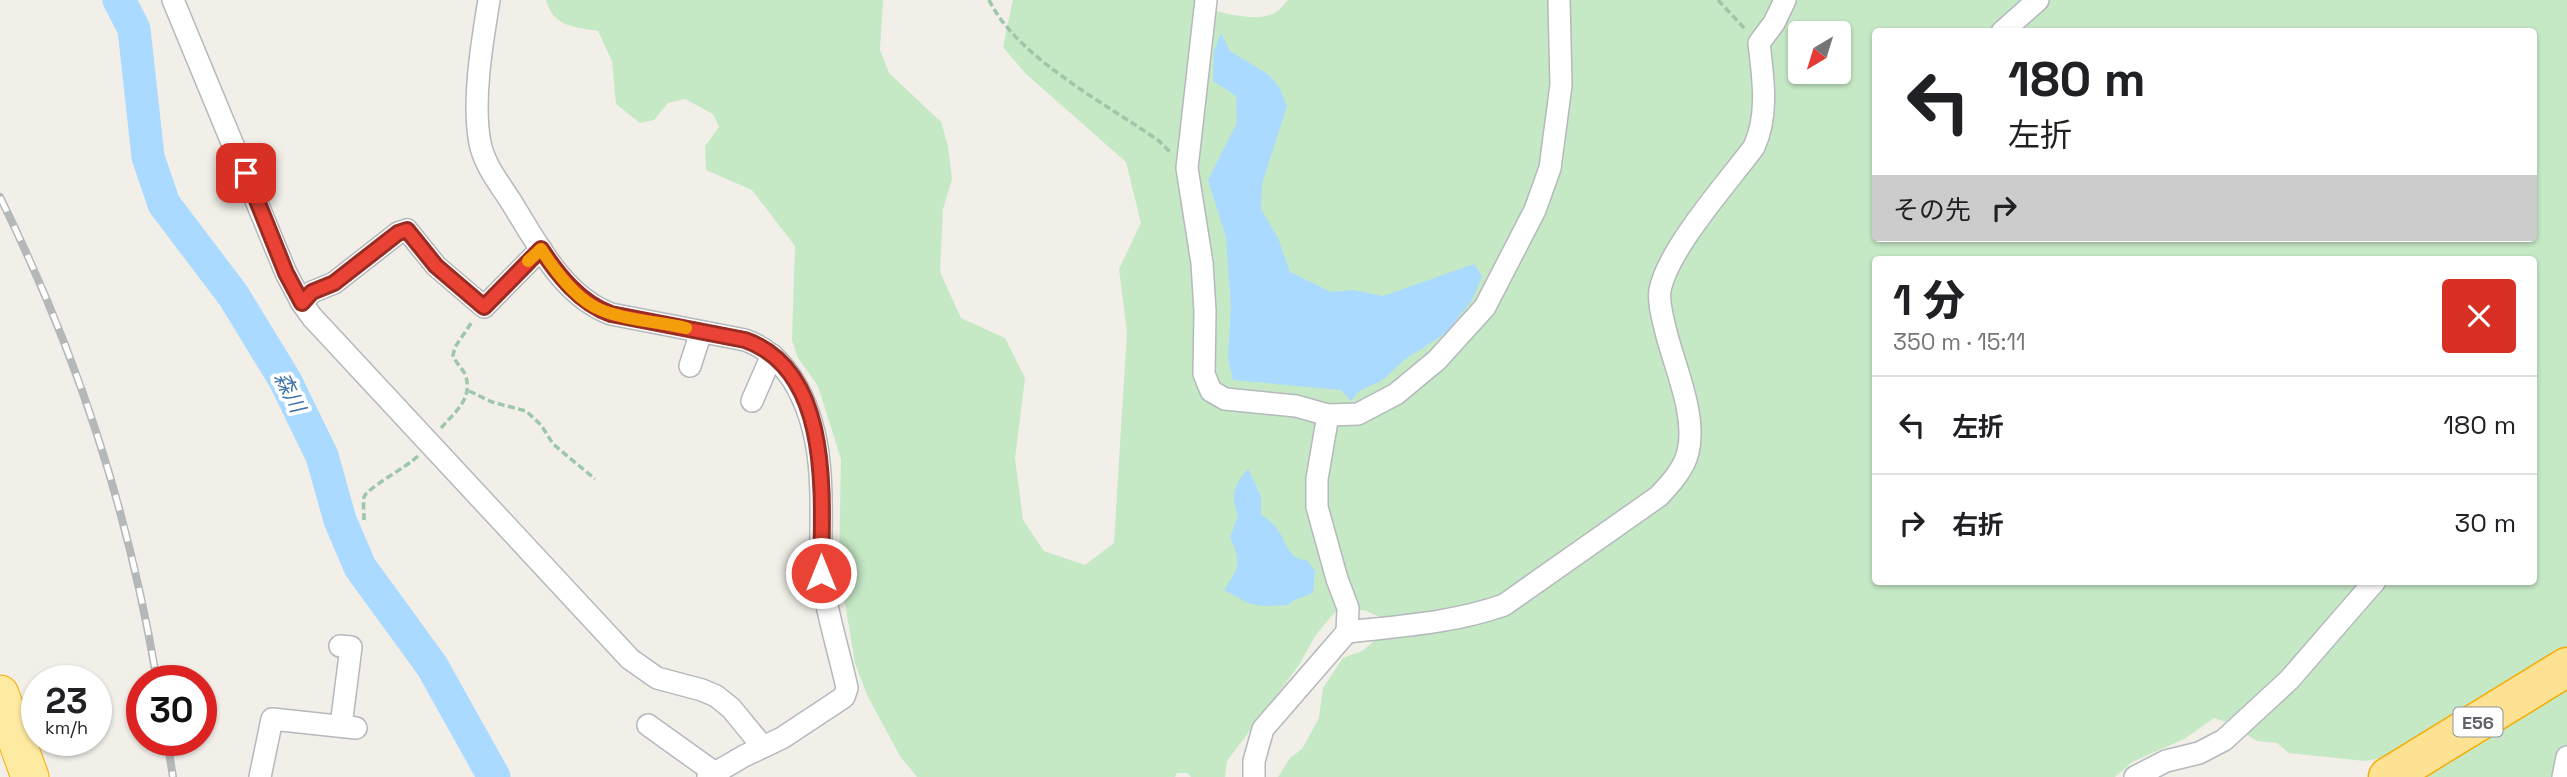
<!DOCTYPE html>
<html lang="ja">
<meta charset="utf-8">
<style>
body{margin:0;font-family:"Space Grotesk","Noto Sans JP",sans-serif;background:#f6f6f6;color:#202124;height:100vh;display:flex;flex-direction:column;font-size:26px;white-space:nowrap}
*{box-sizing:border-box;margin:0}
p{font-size:23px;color:#757577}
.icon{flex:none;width:38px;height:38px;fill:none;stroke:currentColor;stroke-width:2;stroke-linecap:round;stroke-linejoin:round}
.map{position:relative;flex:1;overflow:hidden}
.sheet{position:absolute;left:1872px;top:256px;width:665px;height:329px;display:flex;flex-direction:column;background:#fff;border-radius:7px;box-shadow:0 2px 5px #0004}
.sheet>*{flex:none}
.top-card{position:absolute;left:1872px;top:28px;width:665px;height:214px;border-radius:7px;box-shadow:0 2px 5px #0004;background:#fff;color:#202124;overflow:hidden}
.needle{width:46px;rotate:218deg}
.controls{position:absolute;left:1788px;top:21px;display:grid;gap:14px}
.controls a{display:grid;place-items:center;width:63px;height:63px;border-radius:7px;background:#fff;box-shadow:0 2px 5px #0004;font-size:35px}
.speed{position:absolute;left:21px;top:665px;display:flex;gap:14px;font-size:35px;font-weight:700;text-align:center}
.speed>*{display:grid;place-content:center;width:91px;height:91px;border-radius:50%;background:#fff;box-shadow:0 2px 5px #0004;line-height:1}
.speed small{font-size:18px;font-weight:400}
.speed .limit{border:10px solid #d22;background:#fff;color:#111}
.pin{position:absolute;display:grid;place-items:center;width:60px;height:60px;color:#fff;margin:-30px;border-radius:14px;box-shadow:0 4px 10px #0006}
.me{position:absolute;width:77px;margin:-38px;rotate:0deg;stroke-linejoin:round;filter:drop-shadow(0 0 5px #0008)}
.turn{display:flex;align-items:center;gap:24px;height:147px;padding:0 21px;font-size:32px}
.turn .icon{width:91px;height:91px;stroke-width:2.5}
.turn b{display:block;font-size:49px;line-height:60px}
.then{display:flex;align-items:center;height:66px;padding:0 21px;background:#0003;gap:14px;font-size:26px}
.round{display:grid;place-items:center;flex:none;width:74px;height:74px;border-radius:7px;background:#f6f6f6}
.overview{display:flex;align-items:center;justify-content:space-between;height:119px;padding:0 21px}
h1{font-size:42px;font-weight:800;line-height:52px}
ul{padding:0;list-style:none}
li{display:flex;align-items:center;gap:21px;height:98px;padding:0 21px;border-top:2px solid #e0e0e0}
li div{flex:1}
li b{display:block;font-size:26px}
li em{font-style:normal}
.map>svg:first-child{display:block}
.green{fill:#c5e8c5;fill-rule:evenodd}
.water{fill:#aadaff}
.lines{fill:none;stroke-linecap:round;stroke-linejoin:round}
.river{stroke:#aadaff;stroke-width:33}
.minor-casing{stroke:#b5b8bc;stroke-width:24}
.trunk-casing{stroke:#f9ab00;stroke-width:39}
.motorway-casing{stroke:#f9ab00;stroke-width:41}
.path{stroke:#9cc7a9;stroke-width:3.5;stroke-dasharray:7 3.5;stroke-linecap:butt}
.minor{stroke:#fff;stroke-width:21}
.trunk{stroke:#feeaa1;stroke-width:37}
.motorway{stroke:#fde293;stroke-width:38}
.rail-casing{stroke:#b6b7b8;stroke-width:8}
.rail{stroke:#fff;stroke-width:5;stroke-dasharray:16;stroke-linecap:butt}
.route-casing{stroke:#982c22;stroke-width:18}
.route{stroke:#ea4335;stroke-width:12}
.slow{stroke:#f59e0b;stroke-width:12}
.labels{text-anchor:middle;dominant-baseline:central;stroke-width:7;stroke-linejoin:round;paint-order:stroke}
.shield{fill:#fff;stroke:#8f9295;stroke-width:2}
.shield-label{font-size:18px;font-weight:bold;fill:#5f6368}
.water-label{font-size:21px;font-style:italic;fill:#4174aa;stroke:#fff}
</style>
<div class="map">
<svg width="2567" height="777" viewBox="0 0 2567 777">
<rect width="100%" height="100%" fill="#f1efe8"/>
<path class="green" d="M546,0H883L880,50L889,73L941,122L948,146L952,179L943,209L940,272L961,318L1005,338L1025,378L1015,458L1023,520L1044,551L1085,565L1114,543L1127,332L1119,269L1141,223L1126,162L1025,73L1003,47L1013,0H1195L1196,4C1214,12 1259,24 1276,12C1281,9 1284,4 1288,0H2567V777H2410L2399,755L2365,761L2289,753L2277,743L2257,741L2226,722L2214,718L2184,739L2132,762L2115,777H1278L1290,758L1302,749L1319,718L1323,688L1343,658L1362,651L1387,631V620L1364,610L1335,612L1315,636L1299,665L1227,761L1225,777H1191L1187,773H1177L1175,777H917L900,756L867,695L855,663L839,567L841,459L818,386L798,358L792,340L795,246L752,190L706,170L705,146L719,127L713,114L685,99L668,103L654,120L640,123L616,104L612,61L598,31C575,27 553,27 546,0ZM1876,32H2534V238H1876ZM1801,33H1839V72H1801ZM1876,259H2534V581H1876Z"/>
<g class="water">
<polygon points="1221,33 1230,51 1269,75 1279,87 1287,106 1262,184 1261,209 1278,238 1290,272 1331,292 1352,290 1383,296 1474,264 1482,276 1472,300 1446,333 1404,360 1383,380 1359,391 1351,401 1341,390 1233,380 1228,358 1231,306 1226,237 1208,180 1237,123 1236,96 1213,81 1214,51"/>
<path d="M1248,469L1261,496V514C1267,519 1274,524 1278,530C1287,543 1288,560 1307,560L1315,571L1313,592C1305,598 1295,597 1288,605L1264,606L1250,604L1224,590C1239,568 1242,561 1230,538L1238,515C1230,495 1234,485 1248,469Z"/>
</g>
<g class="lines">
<polyline class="river" points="119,0 134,29 148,157 164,204 233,295 285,380 322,456 340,520 360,567 432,666 494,777"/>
<g class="minor-casing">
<g id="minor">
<polyline points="173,0 286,273 302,303 312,317 630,659 657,678 702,690 716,696 731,708 763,747"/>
<path d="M489,0C482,43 472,101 480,143C484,164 499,183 510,200C536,241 562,296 611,314L745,340C767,348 780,361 793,380C821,426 822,478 821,530C821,544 820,559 821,573C826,611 839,651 847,688L844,697L782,738L744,756L708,777"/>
<polyline points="1206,0 1187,168 1202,263 1205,311 1204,374 1211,391 1225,399 1296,406 1328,415 1358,414 1396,394 1437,360 1485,307 1535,210 1550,168 1561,85 1559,0"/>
<polyline points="2002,32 2038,0"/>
<polyline points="302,303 312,292 334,283 398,233 407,230 436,266 484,307 541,249"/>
<polyline points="690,366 701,332"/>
<polyline points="752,401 772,355"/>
<path d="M1347,632C1400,626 1453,623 1504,605L1659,496C1671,483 1684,469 1688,452C1697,416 1675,368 1666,332C1663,319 1658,303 1660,290C1668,249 1728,182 1754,147C1769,115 1763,77 1759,43L1774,23L1785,0"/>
<polyline points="340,646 351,647 341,726"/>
<polyline points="648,725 715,773"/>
<polyline points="260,777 272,719 356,728"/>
<polyline points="1254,777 1254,761 1263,729 1347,632 1348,608 1337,579 1317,507 1317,479 1328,415"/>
<polyline points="2135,777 2166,761 2199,753 2224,740 2289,680 2375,581"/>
<polyline points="2563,777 2567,757"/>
</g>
</g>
<g class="trunk-casing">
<polyline id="trunk" points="0,694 30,777"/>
</g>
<g class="motorway-casing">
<polyline id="motorway" points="2388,777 2567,667"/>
</g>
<g class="path">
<path d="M989,0C1017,58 1107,104 1159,141L1170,152"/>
<polyline points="1718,0 1745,29"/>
<polyline points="469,391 492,402 526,411 541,425 553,444 595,479"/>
<path d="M441,428C455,412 474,398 465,374C461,367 455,362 453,355L455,347L472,322"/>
<path d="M364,520C364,513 363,504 364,497C366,489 408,466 418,456"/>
</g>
<use href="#minor" class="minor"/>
<use href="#trunk" class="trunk"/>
<use href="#motorway" class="motorway"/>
<g class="rail-casing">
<g id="rail">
<path d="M0,197C77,354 128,508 157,681"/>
<polyline points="167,740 173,777"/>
</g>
</g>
<use href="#rail" class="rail"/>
</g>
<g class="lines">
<g class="route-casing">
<path id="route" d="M246,173L286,273L302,303L312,292L334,283L398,233L407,230L436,266L484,307L541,249C558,275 580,303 611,314L745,340C833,371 822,498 821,573"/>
</g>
<use href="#route" class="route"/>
<path class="slow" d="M528,261L541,249C555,271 576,300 601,310C625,320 660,322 686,328"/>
</g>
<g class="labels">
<rect class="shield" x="2453.5" y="707.5" width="49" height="29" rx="5"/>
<g class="shield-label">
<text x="2478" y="722">E56</text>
</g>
<g class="water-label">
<text transform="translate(290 392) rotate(63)">森川</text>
</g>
</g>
</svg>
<div class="controls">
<a><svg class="needle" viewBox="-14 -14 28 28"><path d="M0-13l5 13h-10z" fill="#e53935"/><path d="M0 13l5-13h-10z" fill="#757577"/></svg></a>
</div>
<div class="speed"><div>23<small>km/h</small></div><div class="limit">30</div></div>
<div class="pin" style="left:246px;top:173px;background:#d93025"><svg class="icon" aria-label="arrive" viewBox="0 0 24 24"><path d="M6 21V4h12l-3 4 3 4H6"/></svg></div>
<svg class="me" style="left:821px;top:573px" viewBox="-20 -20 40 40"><circle r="17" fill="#ea4335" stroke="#fff" stroke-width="3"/><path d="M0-11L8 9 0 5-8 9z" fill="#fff"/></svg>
<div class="top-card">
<div class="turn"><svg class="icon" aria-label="left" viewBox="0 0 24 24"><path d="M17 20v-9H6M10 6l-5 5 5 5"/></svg><div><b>180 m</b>左折</div></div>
<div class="then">その先<svg class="icon" aria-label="right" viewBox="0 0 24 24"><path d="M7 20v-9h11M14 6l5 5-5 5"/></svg></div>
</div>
<section class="sheet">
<div class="overview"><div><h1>1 分</h1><p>350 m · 15:11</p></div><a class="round" style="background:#d93025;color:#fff"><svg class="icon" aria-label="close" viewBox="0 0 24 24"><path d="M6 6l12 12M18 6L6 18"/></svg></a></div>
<ul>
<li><svg class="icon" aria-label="left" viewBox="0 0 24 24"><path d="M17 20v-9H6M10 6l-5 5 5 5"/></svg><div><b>左折</b></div><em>180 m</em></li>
<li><svg class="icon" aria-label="right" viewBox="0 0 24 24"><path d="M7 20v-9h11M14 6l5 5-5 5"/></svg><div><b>右折</b></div><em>30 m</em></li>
</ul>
</section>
</div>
